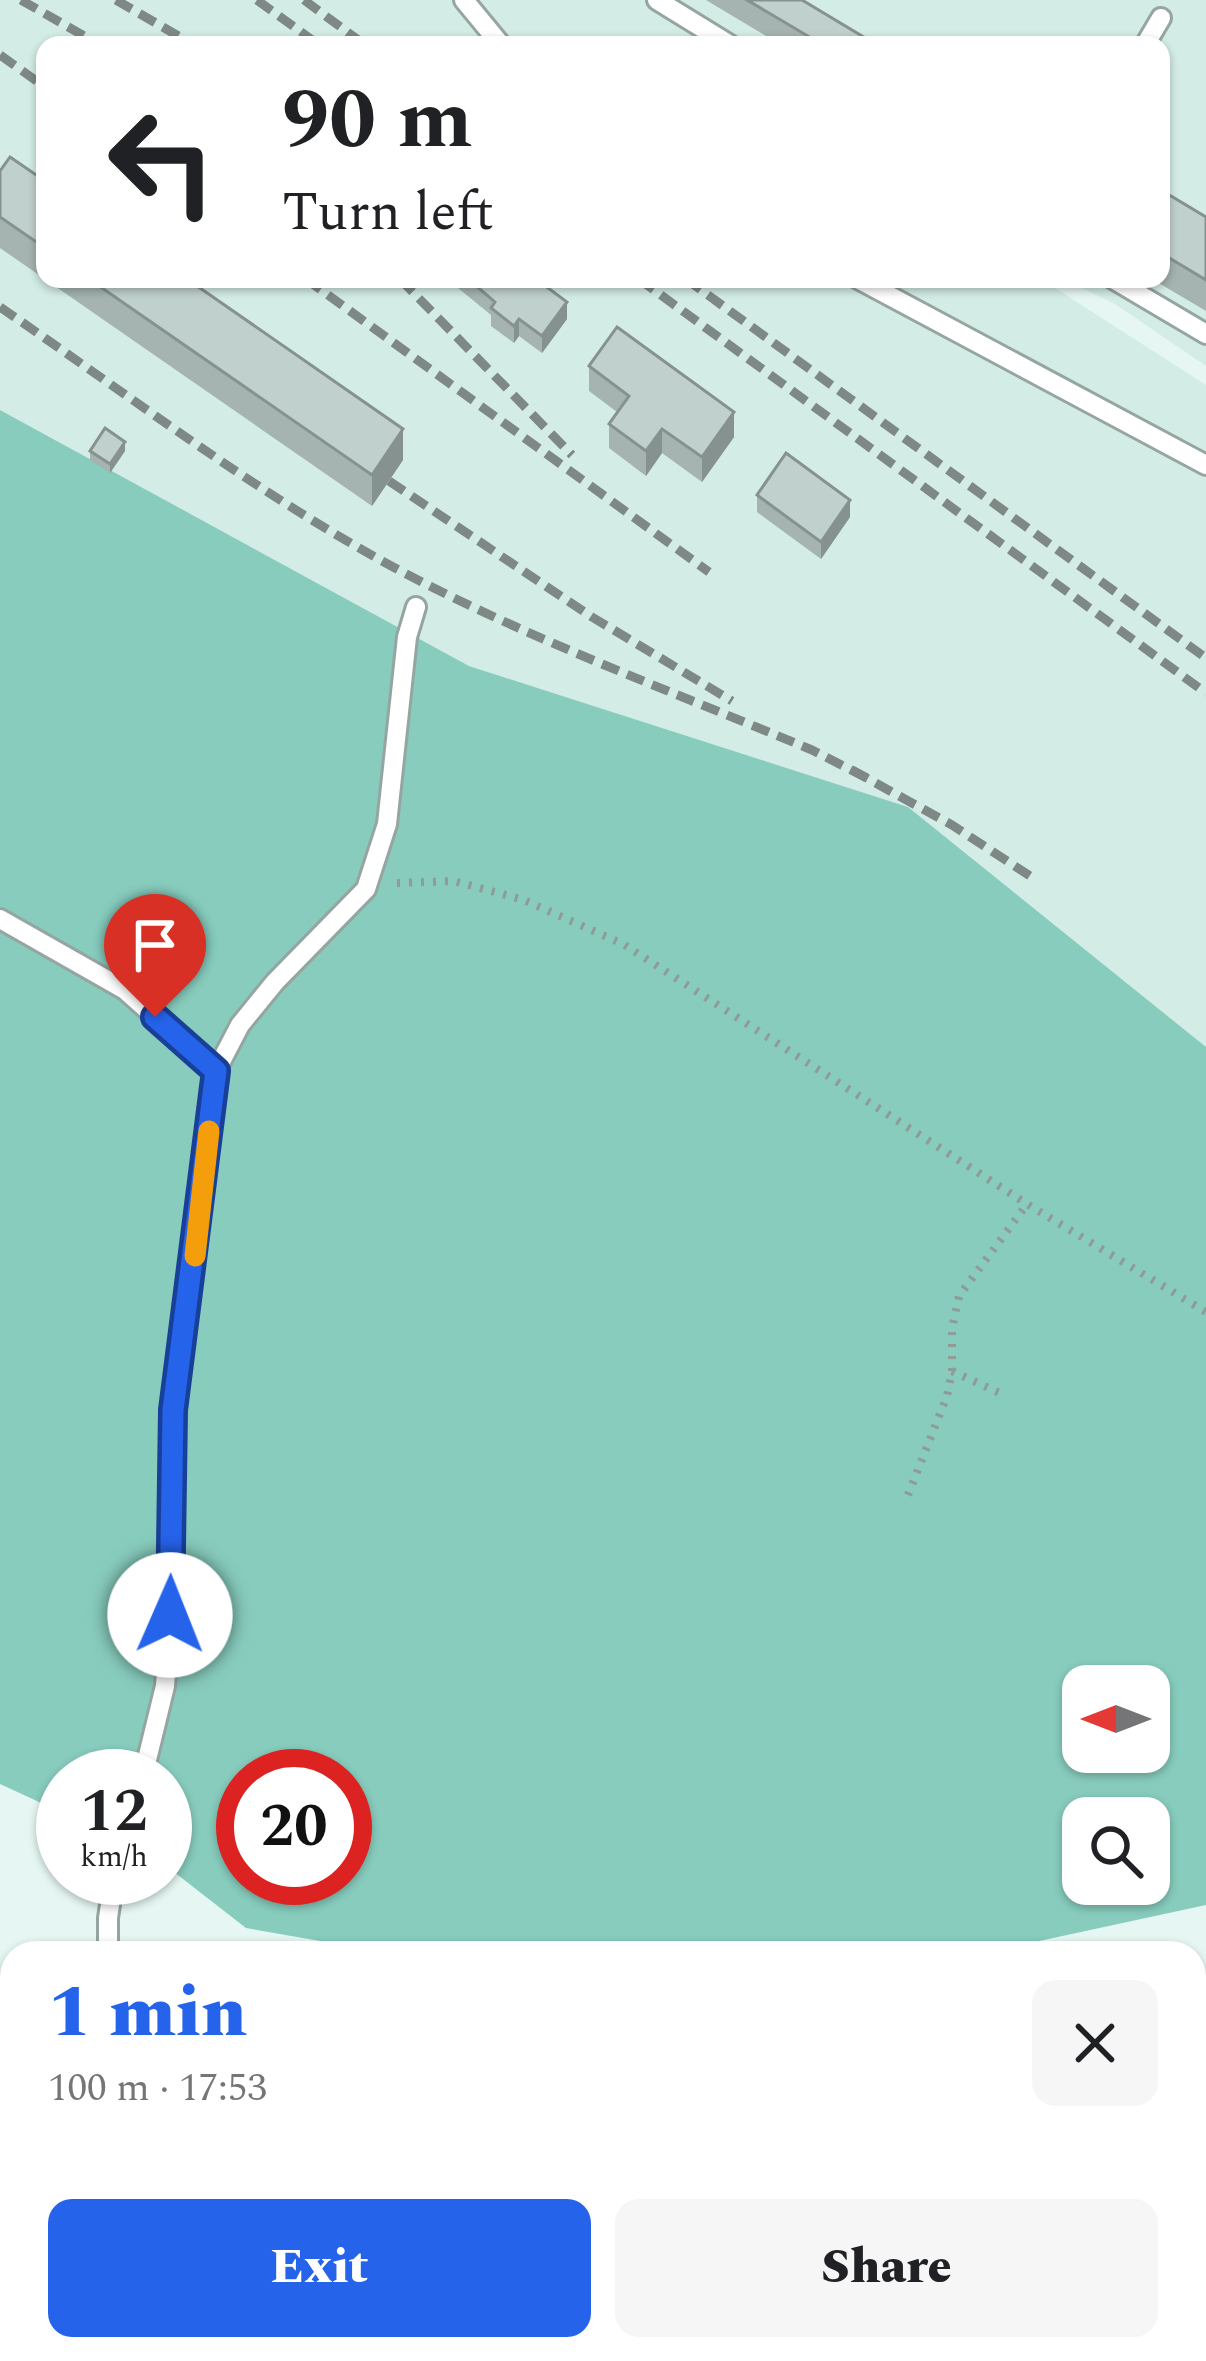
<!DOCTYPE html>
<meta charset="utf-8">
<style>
body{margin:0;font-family:Spectral,serif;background:#f6f6f6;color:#202124;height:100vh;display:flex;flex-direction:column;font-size:45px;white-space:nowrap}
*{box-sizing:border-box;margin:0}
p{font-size:39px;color:#757577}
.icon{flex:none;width:66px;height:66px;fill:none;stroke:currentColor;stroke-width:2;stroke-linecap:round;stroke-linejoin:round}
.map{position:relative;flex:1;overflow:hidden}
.side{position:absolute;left:0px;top:1941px;width:1206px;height:420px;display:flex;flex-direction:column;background:#fff;border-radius:36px 36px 0 0;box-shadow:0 3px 9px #0004}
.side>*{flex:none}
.guide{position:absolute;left:36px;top:36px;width:1134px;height:252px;border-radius:24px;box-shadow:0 3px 9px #0004;background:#fff;color:#202124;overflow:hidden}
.needle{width:78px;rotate:270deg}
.buttons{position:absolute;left:1062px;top:1665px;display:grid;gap:24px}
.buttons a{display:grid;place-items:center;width:108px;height:108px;border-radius:24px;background:#fff;box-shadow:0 3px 9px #0004;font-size:60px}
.speed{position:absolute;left:36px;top:1749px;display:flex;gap:24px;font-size:60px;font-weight:700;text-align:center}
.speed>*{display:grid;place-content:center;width:156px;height:156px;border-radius:50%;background:#fff;box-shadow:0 3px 9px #0004;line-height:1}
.speed small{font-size:30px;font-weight:400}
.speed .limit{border:18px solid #d22;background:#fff;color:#111}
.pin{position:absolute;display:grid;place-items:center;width:102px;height:102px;color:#fff;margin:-123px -51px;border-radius:50% 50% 50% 0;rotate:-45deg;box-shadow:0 0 12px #0007}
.pin .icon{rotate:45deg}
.me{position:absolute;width:132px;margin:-66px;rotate:1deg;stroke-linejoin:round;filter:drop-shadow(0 0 9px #0008)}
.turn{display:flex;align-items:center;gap:42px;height:252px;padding:0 48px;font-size:54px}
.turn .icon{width:156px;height:156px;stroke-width:2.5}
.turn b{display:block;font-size:84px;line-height:102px}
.round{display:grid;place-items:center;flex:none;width:126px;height:126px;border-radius:24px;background:#f6f6f6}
.summary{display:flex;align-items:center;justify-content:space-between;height:204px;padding:0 48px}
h1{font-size:72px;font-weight:800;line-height:90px;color:#2563eb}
.button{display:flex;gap:24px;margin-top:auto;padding:24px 48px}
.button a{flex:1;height:138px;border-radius:24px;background:#2563eb;color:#fff;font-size:48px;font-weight:800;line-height:138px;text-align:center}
.button a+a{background:#f6f6f6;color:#202124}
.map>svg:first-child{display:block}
.built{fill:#d3ece6}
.forest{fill:#87ccbd;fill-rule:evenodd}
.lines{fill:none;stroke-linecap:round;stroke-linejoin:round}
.service-casing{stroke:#95a5a1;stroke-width:24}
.path{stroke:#8f9b98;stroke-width:8;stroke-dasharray:3 9;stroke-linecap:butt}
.service{stroke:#fff;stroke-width:18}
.rail{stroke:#7e8986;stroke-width:9;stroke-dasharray:18 9;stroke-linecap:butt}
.wall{fill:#a5b4b0}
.shaded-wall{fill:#869290}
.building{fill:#c0d1cd;stroke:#869290;stroke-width:3}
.route-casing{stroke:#184099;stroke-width:30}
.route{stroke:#2563eb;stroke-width:21}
.slow{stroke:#f59e0b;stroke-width:21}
</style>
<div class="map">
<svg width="1206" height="2361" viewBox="0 0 1206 2361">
<rect width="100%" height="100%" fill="#e6f7f3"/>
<polygon class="built" points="0,0 1206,0 1206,366 1115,304 1063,279 1161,279 1161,45 45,45 45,279 1041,279 1206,385 1206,1047 908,807 469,666 0,410"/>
<path class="forest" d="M0,410L469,666L908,807L1206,1047V1905L983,1953H389L246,1928L165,1865V1776H63V1813L0,1784ZM1083,1686H1149V1752H1083ZM243,1776H345V1878H243ZM1083,1818H1149V1884H1083Z"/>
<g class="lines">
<g class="service-casing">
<g id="service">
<polyline points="464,0 501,45"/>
<polyline points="657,0 730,45"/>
<polyline points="1145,45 1161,18"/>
<polyline points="858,279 1206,465"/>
<polyline points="1113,279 1206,334"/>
<polyline points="0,919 125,990 216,1071"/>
<polyline points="143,1776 165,1686 170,1615 173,1410 216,1071 240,1025 275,982 366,889 387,824 407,637 416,607"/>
<polyline points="108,1953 108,1918 114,1878"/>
<polyline points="116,2349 117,2361"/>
</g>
</g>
<g class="path">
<polyline points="397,883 454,881 524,900 623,944 1027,1204 1206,1312"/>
<polyline points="952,1371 1004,1395"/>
<polyline points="908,1495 947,1396 952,1371 952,1329 959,1296 1027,1204"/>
</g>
<use href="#service" class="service"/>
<g class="rail">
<polyline points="21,0 100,45"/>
<polyline points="116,0 194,45"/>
<polyline points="257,0 319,45"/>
<polyline points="304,0 365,45"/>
<polyline points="0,55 45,87"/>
<polyline points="306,279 709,572"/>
<polyline points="400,279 572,455"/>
<polyline points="639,279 1206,693"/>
<polyline points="686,279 1206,658"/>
<path d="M0,307C130,396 256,493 395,568C526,638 674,692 812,750L867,778"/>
<polyline points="389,481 592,617 732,701"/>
<polyline points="852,770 952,825 1030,876"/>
</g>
</g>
<g class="wall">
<polygon points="706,0 802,0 877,45 781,45"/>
<polygon points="0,171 45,181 45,279 187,279 403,460 372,506 0,248"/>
<polygon points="1161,190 1206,217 1206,311 1152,279 1161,279"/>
<polygon points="447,279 536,279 567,319 542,353 519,336 514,343 491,326 491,315"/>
<polygon points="589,366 734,437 702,482 662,453 646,476 609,448 609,424 617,412 589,391"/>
<polygon points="90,451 125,451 110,473 90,460"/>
<polygon points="757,495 850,517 821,559 757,512"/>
</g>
<g class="shaded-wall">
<polygon points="567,302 567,319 542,353 542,336"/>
<polygon points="519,319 519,336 514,343 514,326"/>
<polygon points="734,412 734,437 702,482 702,457"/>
<polygon points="403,429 403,460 372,506 372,475"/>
<polygon points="662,429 662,453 646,476 646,451"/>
<polygon points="125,442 125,451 110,473 110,464"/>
<polygon points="850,500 850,517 821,559 821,542"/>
</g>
<g class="building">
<polygon points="747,0 802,0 877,45 823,45"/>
<polygon points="10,157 45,181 45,248 0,217 0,171"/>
<polygon points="1161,190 1206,217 1206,280 1161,253"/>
<polygon points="89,279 187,279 403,429 372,475"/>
<polygon points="468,279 536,279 567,302 542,336 519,319 514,326 491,308 495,302"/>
<polygon points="617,327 734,412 702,457 662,429 646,451 609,424 629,396 589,366"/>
<polygon points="105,428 125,442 110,464 90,451"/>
<polygon points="786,453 850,500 821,542 757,495"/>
</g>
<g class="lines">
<g class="route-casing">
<polyline id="route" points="155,1017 216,1071 173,1410 170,1615"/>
</g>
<use href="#route" class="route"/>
<polyline class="slow" points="195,1256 209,1131"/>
</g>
</svg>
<div class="buttons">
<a><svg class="needle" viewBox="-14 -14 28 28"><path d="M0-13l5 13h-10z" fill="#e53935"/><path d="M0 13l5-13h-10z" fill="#757577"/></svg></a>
<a><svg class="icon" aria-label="search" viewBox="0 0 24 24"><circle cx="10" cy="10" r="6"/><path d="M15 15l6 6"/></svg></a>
</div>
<div class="speed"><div>12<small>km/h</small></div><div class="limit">20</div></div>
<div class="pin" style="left:155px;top:1017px;background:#d93025"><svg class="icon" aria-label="arrive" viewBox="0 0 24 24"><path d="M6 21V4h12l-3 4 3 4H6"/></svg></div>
<svg class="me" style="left:170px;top:1615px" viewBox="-20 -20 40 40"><circle r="19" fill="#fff"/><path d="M0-13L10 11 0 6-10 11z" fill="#2563eb"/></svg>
<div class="guide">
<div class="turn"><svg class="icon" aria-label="left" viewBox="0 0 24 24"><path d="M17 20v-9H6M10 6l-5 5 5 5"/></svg><div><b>90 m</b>Turn left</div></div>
</div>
<section class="side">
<div class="summary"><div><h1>1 min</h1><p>100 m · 17:53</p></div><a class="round"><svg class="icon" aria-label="close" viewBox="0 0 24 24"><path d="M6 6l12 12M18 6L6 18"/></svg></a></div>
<div class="button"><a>Exit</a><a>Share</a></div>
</section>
</div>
